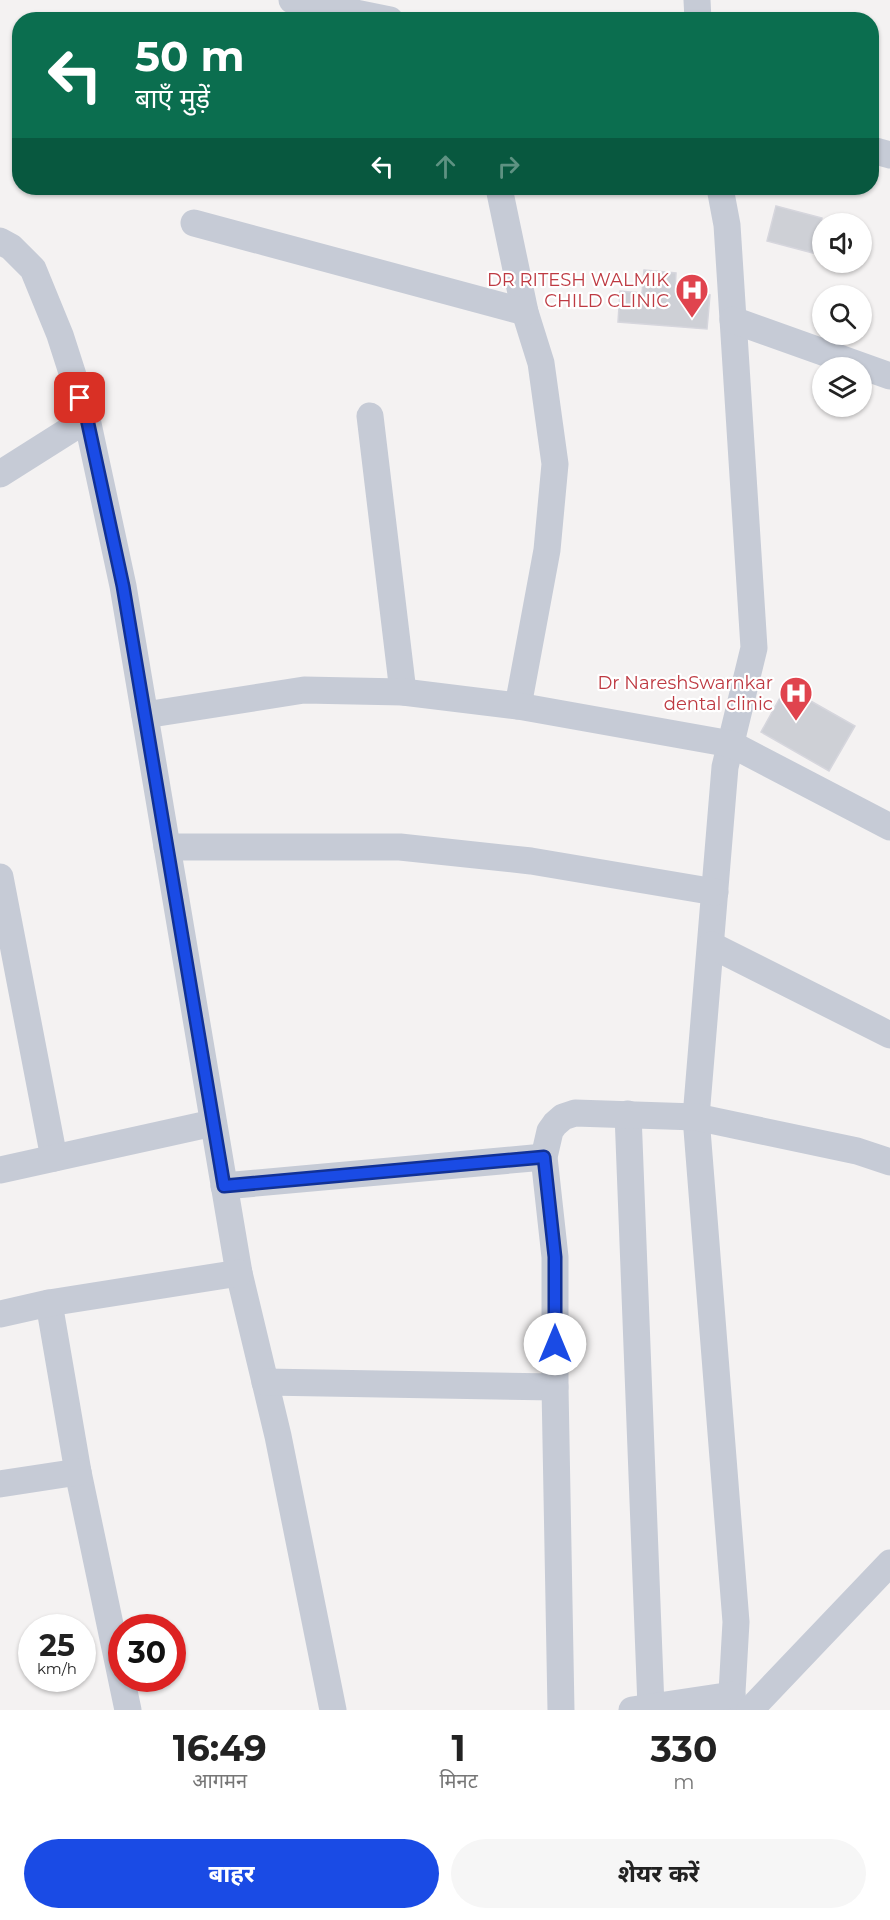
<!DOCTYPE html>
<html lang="hi">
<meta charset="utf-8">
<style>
body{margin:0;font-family:Montserrat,"Noto Sans Devanagari",sans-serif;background:#f6f6f6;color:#222;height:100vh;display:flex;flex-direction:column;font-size:22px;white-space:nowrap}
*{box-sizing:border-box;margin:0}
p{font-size:20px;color:#767676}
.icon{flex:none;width:33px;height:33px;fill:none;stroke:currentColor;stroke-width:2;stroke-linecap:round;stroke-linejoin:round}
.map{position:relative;height:1710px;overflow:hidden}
.sheet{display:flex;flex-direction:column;background:#fff;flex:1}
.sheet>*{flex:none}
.hud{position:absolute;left:12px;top:12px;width:867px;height:183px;border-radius:24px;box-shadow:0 2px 4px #0004;background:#0b6e4f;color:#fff;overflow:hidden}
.buttons{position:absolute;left:812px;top:213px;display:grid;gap:12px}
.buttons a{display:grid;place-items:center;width:60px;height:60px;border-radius:50%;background:#fff;box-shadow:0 2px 4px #0004;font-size:30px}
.speed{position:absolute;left:18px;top:1614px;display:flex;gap:12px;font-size:30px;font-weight:700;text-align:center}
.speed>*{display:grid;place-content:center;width:78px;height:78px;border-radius:50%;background:#fff;box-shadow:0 2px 4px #0004;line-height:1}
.speed small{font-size:15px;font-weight:400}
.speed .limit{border:9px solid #d22;background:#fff;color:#111}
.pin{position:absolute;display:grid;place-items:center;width:51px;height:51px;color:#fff;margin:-26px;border-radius:12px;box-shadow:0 3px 9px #0006}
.me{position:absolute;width:66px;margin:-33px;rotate:0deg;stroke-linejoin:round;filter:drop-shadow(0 0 4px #0008)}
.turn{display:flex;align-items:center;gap:21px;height:126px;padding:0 24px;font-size:27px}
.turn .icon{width:78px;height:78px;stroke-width:2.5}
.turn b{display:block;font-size:42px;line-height:51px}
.lanes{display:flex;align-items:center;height:57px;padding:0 24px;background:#0003;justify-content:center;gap:30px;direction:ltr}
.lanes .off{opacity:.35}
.eta{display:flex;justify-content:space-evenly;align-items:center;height:102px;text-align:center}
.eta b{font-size:36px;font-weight:700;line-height:42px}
.cta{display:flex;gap:12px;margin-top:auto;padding:12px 24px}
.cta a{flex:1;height:69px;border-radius:36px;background:#1a4be5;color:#fff;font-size:24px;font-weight:700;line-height:69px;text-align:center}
.cta a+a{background:#f6f6f6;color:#222}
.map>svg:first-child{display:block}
.building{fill:#ced0d6;stroke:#d6d6dd;stroke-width:1.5}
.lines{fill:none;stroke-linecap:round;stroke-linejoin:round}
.minor{stroke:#c6cbd6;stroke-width:27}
.route-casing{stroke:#113195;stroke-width:15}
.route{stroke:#1a4be5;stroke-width:10}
.labels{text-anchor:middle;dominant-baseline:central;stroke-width:4.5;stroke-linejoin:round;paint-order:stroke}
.health-label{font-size:18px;fill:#be3a42;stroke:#fff;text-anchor:end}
</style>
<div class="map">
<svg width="890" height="1710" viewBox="0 0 890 1710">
<rect width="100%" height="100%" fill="#f4f2f2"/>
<g class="building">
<polygon points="776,206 822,218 813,253 767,241"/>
<polygon points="644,270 676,273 675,292 710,295 707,329 618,322 620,291 642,293"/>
<polygon points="786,687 855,726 829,771 761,732"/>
</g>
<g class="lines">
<g class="minor">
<polyline points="292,0 390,20"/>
<polyline points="697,0 698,20"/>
<polyline points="872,150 890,155"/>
<polyline points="499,188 525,312 541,363 555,464 547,550 518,706"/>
<polyline points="720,188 727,225 754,648 725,767 696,1117 736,1622 731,1710"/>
<polyline points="194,223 525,312"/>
<polyline points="0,241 11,247 33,269 60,335 87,419 123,586 239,1273 278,1436 333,1710"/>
<polyline points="733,320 890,376"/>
<polyline points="370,416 403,692"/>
<polyline points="0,474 87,419"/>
<polyline points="145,715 304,690 403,692 518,706 731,744 890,827"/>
<polyline points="167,847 400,847 531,861 715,892"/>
<polyline points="0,877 54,1158"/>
<polyline points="711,945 890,1035"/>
<polyline points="628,1114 651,1707"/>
<polyline points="0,1170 213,1123"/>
<polyline points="224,1186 544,1157"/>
<polyline points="49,1303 78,1472 128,1710"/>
<polyline points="0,1314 49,1303 239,1273"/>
<polyline points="265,1382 555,1387"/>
<polyline points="0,1484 78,1472"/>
<polyline points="561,1710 555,1387 555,1257 544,1157 550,1131 555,1124 563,1117 575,1113 696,1117 857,1151 890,1162"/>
<polyline points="632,1710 732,1695"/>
<polyline points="750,1710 890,1563"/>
</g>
</g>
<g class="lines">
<g class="route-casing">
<polyline id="route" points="80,398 87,419 123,586 224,1186 544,1157 555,1257 555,1344"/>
</g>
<use href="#route" class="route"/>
</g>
<defs>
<g id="hospital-pin" transform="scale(1.725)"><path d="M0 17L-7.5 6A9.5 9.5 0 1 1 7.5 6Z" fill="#e0444e" stroke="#fff"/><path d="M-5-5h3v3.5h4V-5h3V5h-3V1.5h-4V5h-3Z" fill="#fff"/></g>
</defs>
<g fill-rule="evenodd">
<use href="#hospital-pin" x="692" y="290"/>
<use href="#hospital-pin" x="796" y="693"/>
</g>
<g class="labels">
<g class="health-label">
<text x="669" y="280">DR RITESH WALMIK<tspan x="669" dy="21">CHILD CLINIC</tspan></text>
<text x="773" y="683">Dr NareshSwarnkar<tspan x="773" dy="21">dental clinic</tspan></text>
</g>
</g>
</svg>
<div class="buttons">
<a><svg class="icon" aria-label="sound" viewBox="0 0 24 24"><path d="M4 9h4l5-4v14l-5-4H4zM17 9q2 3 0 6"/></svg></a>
<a><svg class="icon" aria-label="search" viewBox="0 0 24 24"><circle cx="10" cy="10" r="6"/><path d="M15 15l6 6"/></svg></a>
<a><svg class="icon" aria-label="layers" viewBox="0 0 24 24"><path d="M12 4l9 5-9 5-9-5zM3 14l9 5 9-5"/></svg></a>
</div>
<div class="speed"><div>25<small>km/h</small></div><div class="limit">30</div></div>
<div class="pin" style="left:80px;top:398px;background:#d93025"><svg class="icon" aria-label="arrive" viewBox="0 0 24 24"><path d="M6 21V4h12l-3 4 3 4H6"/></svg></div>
<svg class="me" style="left:555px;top:1344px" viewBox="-20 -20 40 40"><circle r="19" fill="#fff"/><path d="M0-13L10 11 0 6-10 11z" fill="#1a4be5"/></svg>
<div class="hud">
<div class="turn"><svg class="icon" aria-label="left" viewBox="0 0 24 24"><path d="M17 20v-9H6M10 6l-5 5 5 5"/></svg><div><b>50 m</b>बाएँ मुड़ें</div></div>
<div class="lanes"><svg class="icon" aria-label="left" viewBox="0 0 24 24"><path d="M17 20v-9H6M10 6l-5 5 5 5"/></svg><svg class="icon off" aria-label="ahead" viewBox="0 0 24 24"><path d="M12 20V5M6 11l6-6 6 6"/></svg><svg class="icon off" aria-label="right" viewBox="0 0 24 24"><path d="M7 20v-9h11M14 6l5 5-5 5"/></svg></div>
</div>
</div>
<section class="sheet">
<div class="eta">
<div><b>16:49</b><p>आगमन</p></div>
<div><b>1</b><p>मिनट</p></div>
<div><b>330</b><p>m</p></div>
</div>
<div class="cta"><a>बाहर</a><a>शेयर करें</a></div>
</section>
